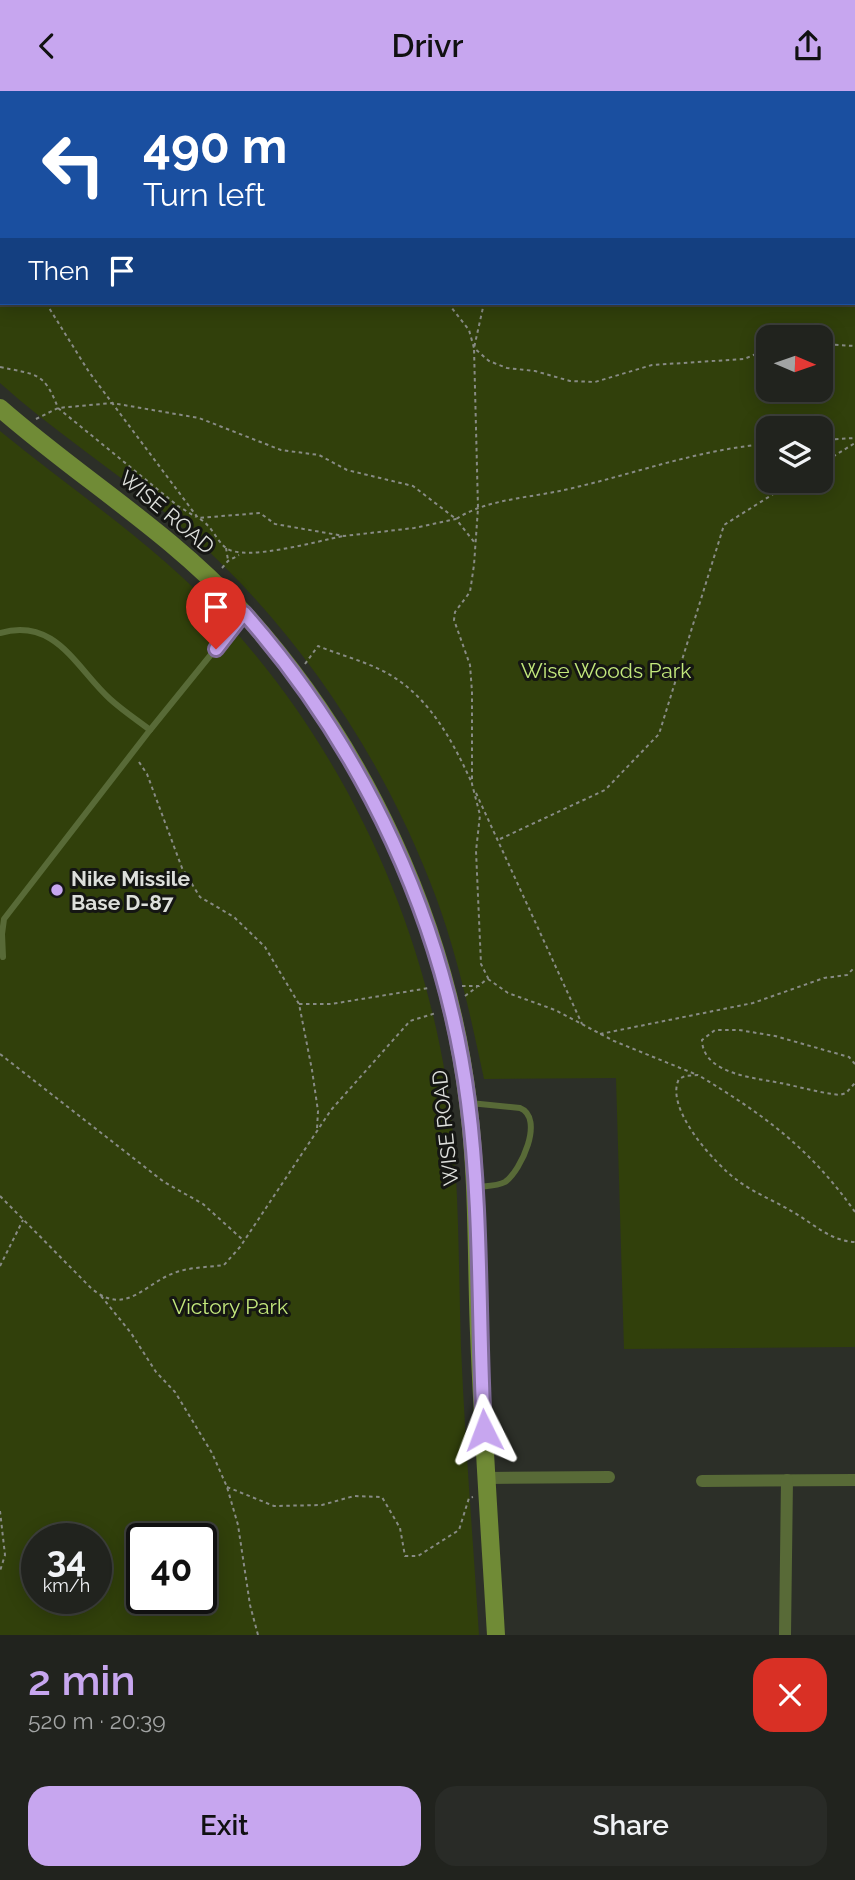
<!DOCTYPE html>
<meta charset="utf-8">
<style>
body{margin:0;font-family:Raleway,sans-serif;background:#292b27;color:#f1f3f6;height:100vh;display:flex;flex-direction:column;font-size:26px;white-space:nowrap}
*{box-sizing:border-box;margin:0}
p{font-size:23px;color:#a2a4a4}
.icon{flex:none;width:38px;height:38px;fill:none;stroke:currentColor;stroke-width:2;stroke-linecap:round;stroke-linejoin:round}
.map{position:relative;height:1544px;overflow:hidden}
.drawer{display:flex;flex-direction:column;background:#21231e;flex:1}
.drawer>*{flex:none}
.guide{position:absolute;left:0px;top:0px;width:856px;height:214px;box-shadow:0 4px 18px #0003,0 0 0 2px #3e403c;background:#1a4fa0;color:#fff;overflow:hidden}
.needle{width:46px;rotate:92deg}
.buttons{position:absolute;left:756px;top:234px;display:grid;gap:14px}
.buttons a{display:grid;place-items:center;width:77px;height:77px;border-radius:14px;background:#21231e;box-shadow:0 4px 18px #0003,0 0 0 2px #3e403c;font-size:35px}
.speed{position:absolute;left:21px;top:1432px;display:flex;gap:14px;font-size:35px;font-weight:700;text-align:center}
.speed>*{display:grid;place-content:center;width:91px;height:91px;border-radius:50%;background:#21231e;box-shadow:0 4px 18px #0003,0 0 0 2px #3e403c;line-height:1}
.speed small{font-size:18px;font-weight:400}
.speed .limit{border:4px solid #111;border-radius:10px;background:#fff;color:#111}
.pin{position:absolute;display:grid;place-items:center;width:60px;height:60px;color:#fff;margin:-72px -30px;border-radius:50% 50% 50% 0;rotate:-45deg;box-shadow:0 0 7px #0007}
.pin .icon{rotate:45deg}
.me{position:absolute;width:77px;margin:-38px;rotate:357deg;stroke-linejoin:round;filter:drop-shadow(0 0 5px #0008)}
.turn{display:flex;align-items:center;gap:24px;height:147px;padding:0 28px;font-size:32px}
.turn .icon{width:91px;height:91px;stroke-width:2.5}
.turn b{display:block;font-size:49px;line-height:60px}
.then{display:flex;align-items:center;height:66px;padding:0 28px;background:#0003;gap:14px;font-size:26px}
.round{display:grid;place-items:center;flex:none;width:74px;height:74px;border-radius:21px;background:#292b27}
.overview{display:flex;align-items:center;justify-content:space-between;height:119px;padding:0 28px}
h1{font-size:42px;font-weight:600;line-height:52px;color:#c7a6ef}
.action{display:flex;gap:14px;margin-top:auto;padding:14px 28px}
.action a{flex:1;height:80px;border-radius:21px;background:#c7a6ef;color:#111;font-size:28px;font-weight:600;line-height:80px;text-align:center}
.action a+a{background:#292b27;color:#f1f3f6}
header{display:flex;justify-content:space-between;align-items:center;height:91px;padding:0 28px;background:#c7a6ef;color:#111;font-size:32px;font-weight:600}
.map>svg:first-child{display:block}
.green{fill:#31400b;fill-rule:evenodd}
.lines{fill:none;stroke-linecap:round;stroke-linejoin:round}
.path{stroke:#888b85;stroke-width:2;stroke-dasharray:3.5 3.5;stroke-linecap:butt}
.lane{stroke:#586a37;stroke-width:6}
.street{stroke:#586a37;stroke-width:12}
.secondary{stroke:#708b36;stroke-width:18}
.route-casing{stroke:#816c9b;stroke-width:18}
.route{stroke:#c7a6ef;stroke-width:12}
.poi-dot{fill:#c7a6ef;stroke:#151613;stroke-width:2.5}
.labels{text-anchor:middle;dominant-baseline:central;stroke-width:6;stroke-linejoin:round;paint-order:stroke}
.street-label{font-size:21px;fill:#dddfdb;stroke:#151613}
.park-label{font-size:21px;fill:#c3e87c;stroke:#151613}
.poi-label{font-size:21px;font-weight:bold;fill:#dddfdb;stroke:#151613;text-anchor:start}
</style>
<header><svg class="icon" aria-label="back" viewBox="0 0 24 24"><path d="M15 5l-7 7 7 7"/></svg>Drivr<svg class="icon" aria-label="share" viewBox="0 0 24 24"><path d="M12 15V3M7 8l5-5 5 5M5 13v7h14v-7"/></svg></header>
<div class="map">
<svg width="855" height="1544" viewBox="0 0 855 1544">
<rect width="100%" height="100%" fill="#2c2f28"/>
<g class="green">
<path d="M0,0H855V1256L624,1258L616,987L484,988C471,927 458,867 437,809C386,671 301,542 191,444C130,389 61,347 0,292ZM2,2H854V212H2ZM768,247H821V299H768ZM768,338H821V390H768Z"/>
<path d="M0,340C77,403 159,456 226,530C342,657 418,819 446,988C460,1076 458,1167 461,1256C465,1352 473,1448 479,1544H0ZM37,1447H96V1507H37ZM142,1447H201V1507H142Z"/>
</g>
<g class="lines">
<g class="path">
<polyline points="266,0 266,2"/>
<polyline points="546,2 547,0"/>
<polyline points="600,2 601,0"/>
<polyline points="0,122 2,122"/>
<polyline points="0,173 2,175"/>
<polyline points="46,212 89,281 198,427 260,422 275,433 344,445 414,437 456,428 475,452"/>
<polyline points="448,212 469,239 474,257 489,270 507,277 535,280 570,290 595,291 652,274 744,268 768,258"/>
<polyline points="821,253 855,255"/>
<path d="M0,276C36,284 44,280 58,317L178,415L196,426"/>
<path d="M36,328L58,317L112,312L199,327L281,359L319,364L347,379L413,395L456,428C487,408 529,407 564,399C632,384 698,358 768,353"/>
<polyline points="821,349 855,347"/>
<polyline points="821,373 855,352"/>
<path d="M200,428C212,435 216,449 226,457C245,471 318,450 343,445"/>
<polyline points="226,457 228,469"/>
<polyline points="222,477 228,470 239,464"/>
<path d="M305,573L318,555C340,564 364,570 385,581C428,604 451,647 471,690"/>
<polyline points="139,671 147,683 182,777 200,806 234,826 265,856 299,913 312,979 318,1020 317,1038"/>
<polyline points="476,702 582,933"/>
<polyline points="500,748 605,699 659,643 724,434 794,390"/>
<polyline points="488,888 508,902 555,919 614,950 695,983"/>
<polyline points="462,895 479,895 488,887 481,873 476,760 480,724 472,693 472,601 470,574 454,529 455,521 470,501 474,474 478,417 474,257 484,212"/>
<polyline points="465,905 477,896"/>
<polyline points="299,913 331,913 429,897"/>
<polyline points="600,943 753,912 824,887 847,884 855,876"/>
<polyline points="0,963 164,1091 203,1113 243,1149"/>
<path d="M855,973L849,966L775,945L739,939H715L702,949C703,985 760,987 785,993C804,997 821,1002 840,1004L846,1002L855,992"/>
<path d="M0,1105L91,1197C127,1228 146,1189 180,1180C194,1176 210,1176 224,1174L240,1156L331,1019L410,930L436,922"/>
<path d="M855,1121C811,1058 763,1023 698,984L685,985L679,988C664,1017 715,1073 737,1089C754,1102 775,1110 793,1121C814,1133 830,1150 855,1151"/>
<polyline points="0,1175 23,1129"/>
<polyline points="101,1205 131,1242 156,1281 175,1301 212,1362 227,1396 238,1434 250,1514 258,1544"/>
<polyline points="227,1396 274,1415 322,1414 354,1405 382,1406 400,1437 405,1465 418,1465 459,1439 469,1407 473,1406"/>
<polyline points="0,1420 5,1464 0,1480"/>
</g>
<g class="lane">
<path d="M0,542C56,526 76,577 110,608C122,619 137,629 150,639"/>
<polyline points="3,866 2,843 4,828 150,639 243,524"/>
<path d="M470,1012L520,1017C545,1027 521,1080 505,1091C498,1095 486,1095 477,1096"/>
</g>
<g class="street">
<polyline points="487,1387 609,1386"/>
<polyline points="702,1390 855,1389"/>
<polyline points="785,1544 787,1389"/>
</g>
<path class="secondary" d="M0,317C80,387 170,441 242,520C364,654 446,831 468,1011C478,1087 476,1165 479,1242C483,1343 490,1443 496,1544"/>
</g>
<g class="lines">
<g class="route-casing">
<path id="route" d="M216,558L244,522C364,658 445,831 468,1011C482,1119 478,1230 484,1339"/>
</g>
<use href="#route" class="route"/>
</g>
<circle class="poi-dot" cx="57" cy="799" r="7"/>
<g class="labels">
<g class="street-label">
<text transform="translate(167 421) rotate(40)">WISE ROAD</text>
<text transform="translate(445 1037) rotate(-96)">WISE ROAD</text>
</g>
<g class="park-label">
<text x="606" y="579">Wise Woods Park</text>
<text x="230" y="1215">Victory Park</text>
</g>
<g class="poi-label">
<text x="71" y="787">Nike Missile<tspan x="71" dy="24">Base D-87</tspan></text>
</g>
</g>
</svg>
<div class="buttons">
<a><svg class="needle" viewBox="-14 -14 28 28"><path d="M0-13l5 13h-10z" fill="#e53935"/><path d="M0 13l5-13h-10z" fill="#a2a4a4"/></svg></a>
<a><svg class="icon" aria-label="layers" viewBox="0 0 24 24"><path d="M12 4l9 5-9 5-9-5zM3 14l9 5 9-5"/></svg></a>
</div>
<div class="speed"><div>34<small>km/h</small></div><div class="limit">40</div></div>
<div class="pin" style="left:216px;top:558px;background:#d93025"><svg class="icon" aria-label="arrive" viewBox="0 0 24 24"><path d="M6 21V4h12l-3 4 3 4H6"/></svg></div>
<svg class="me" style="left:484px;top:1339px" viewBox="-20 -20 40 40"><path d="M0-17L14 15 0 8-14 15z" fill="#c7a6ef" stroke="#fff" stroke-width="4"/></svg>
<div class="guide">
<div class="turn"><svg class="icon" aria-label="left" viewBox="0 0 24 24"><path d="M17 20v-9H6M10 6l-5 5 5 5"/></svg><div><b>490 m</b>Turn left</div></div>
<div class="then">Then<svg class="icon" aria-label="arrive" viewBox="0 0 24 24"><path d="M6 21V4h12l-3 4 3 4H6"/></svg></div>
</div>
</div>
<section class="drawer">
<div class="overview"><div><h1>2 min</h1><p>520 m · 20:39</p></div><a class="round" style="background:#d93025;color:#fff"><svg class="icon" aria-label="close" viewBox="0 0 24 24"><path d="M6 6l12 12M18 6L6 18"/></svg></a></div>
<div class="action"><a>Exit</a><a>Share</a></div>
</section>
